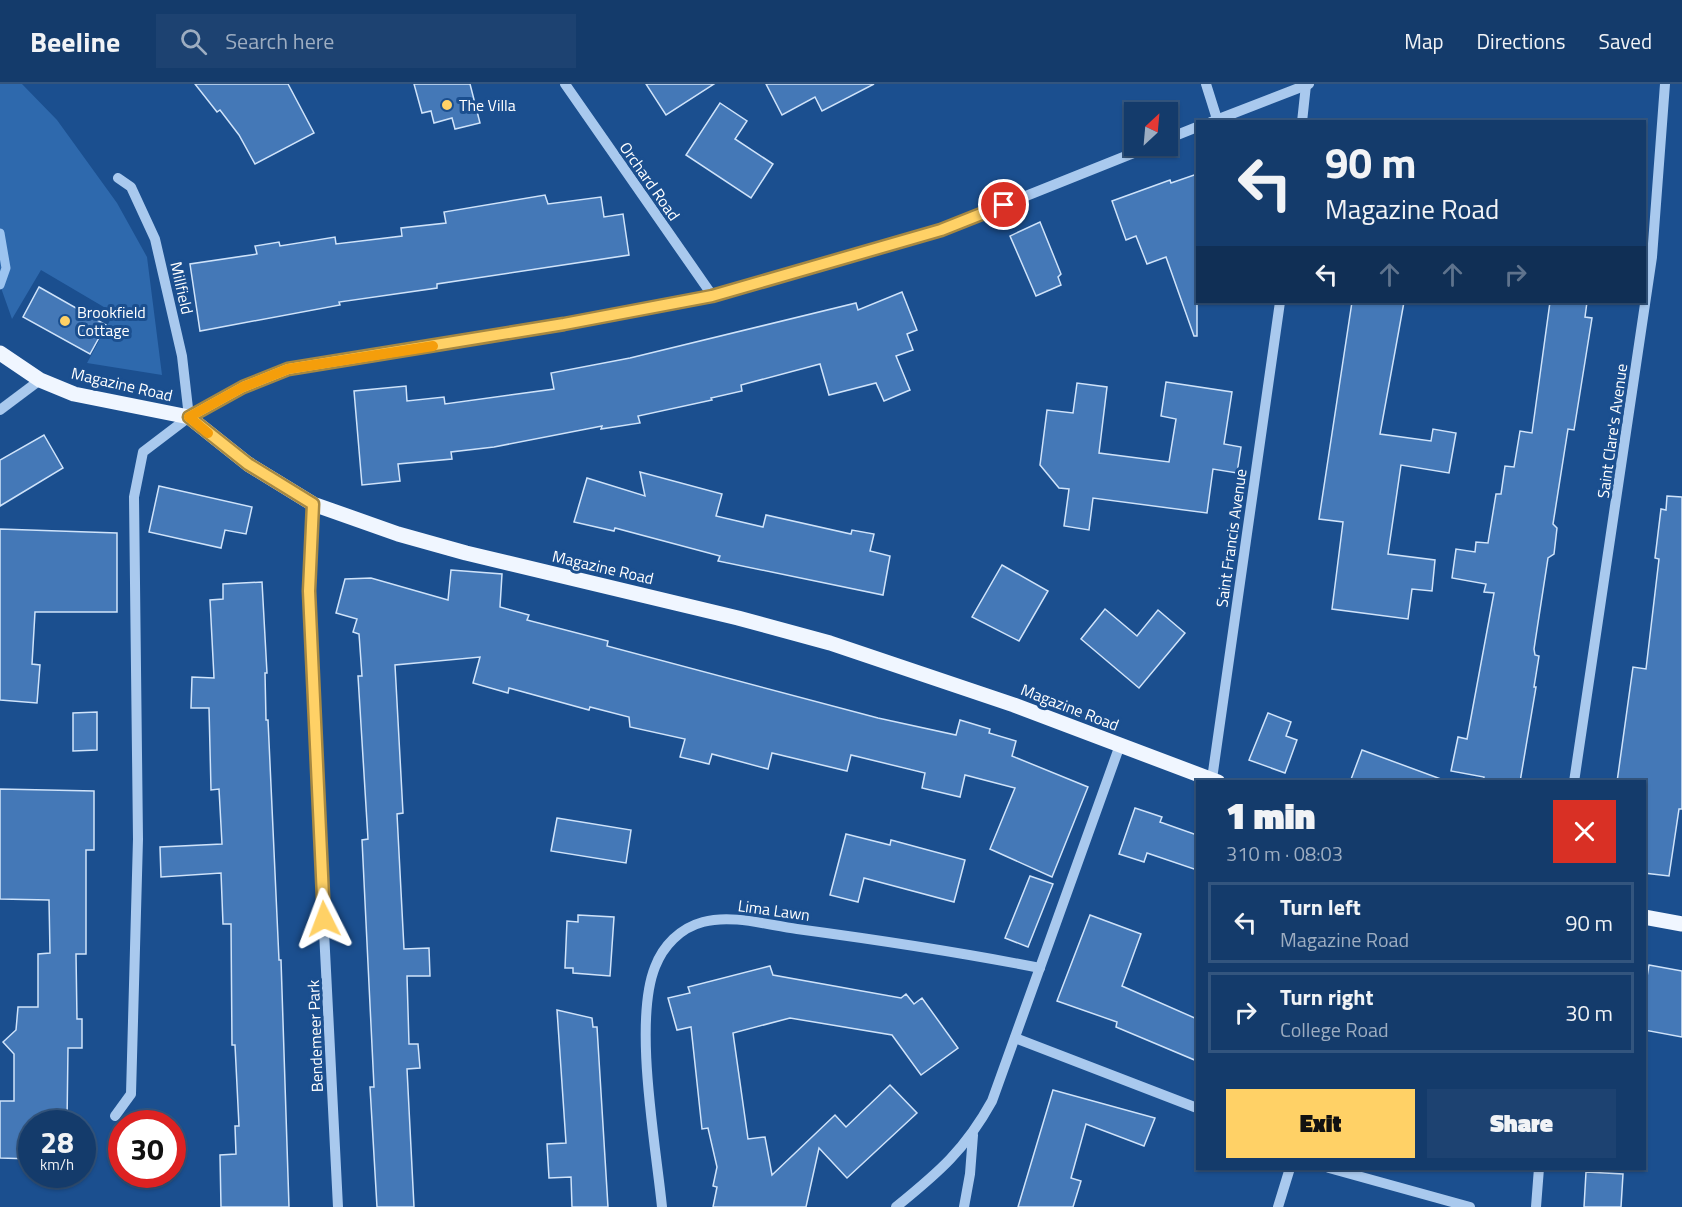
<!DOCTYPE html>
<meta charset="utf-8">
<style>
body{margin:0;font-family:"Titillium Web",sans-serif;background:#1d4271;color:#f1f3f6;height:100vh;display:flex;flex-direction:column;font-size:22px;white-space:nowrap}
*{box-sizing:border-box;margin:0}
p{font-size:20px;color:#9dadc1}
.icon{flex:none;width:33px;height:33px;fill:none;stroke:currentColor;stroke-width:2;stroke-linecap:round;stroke-linejoin:round}
.map{position:relative;flex:1;overflow:hidden}
.side{position:absolute;left:1196px;top:696px;width:450px;height:390px;display:flex;flex-direction:column;background:#143b6b;border-radius:0px;box-shadow:0 2px 4px #0004,0 0 0 2px #33557e}
.side>*{flex:none}
.hud{position:absolute;left:1196px;top:36px;width:450px;height:183px;border-radius:0px;box-shadow:0 2px 4px #0004,0 0 0 2px #33557e;background:#143b6b;color:#f1f3f6;overflow:hidden}
.needle{width:39px;rotate:26deg}
.fabs{position:absolute;left:1124px;top:18px;display:grid;gap:12px}
.fabs a{display:grid;place-items:center;width:54px;height:54px;border-radius:0px;background:#143b6b;box-shadow:0 2px 4px #0004,0 0 0 2px #33557e;font-size:30px}
.speed{position:absolute;left:18px;top:1026px;display:flex;gap:12px;font-size:30px;font-weight:700;text-align:center}
.speed>*{display:grid;place-content:center;width:78px;height:78px;border-radius:50%;background:#143b6b;box-shadow:0 2px 4px #0004,0 0 0 2px #33557e;line-height:1}
.speed small{font-size:15px;font-weight:400}
.speed .limit{border:9px solid #d22;background:#fff;color:#111}
.pin{position:absolute;display:grid;place-items:center;width:51px;height:51px;color:#fff;margin:-26px;border:3px solid #fff;border-radius:50%;box-shadow:0 2px 6px #0007}
.me{position:absolute;width:66px;margin:-33px;rotate:357deg;stroke-linejoin:round;filter:drop-shadow(0 0 4px #0008)}
.turn{display:flex;align-items:center;gap:21px;height:126px;padding:0 30px;font-size:27px}
.turn .icon{width:78px;height:78px;stroke-width:2.5}
.turn b{display:block;font-size:42px;line-height:51px}
.lanes{display:flex;align-items:center;height:57px;padding:0 30px;background:#0003;justify-content:center;gap:30px;direction:ltr}
.lanes .off{opacity:.35}
.round{display:grid;place-items:center;flex:none;width:63px;height:63px;border-radius:0px;background:#1d4271}
.summary{display:flex;align-items:center;justify-content:space-between;height:102px;padding:0 30px}
h1{font-size:36px;font-weight:800;line-height:45px}
.button{display:flex;gap:12px;margin-top:auto;padding:12px 30px}
.button a{flex:1;height:69px;border-radius:0px;background:#ffd166;color:#111;font-size:24px;font-weight:800;line-height:69px;text-align:center}
.button a+a{background:#1d4271;color:#f1f3f6}
ul{padding:0;list-style:none}
li{display:flex;align-items:center;gap:18px;height:81px;margin:0 12px 9px;padding:0 18px;border:3px solid #33557e;border-radius:0px}
li div{flex:1}
li b{display:block;font-size:22px}
li em{font-style:normal}
header{display:flex;align-items:center;gap:36px;box-sizing:border-box;height:84px;padding:0 30px;background:#143b6b;border-bottom:2px solid #33557e}
header strong{font-size:28px}
nav{display:flex;gap:33px;margin-inline-start:auto;font-size:21px}
.search{width:420px;height:54px;background:#1d4271;display:flex;align-items:center;gap:15px;box-sizing:border-box;padding:0 21px;border-radius:0px;color:#9dadc1;font-size:22px}
.map>svg:first-child{display:block}
.green{fill:#2e69ad}
.lines{fill:none;stroke-linecap:round;stroke-linejoin:round}
.stream{stroke:#9cc4f0;stroke-width:9}
.building{fill:#4478b7;stroke:#cfe3fa;stroke-width:1.5}
.minor{stroke:#a9c9ee;stroke-width:10}
.major{stroke:#f0f6ff;stroke-width:15}
.route-casing{stroke:#a68842;stroke-width:15}
.route{stroke:#ffd166;stroke-width:10}
.slow{stroke:#f59e0b;stroke-width:10}
.poi-dot{fill:#ffd166;stroke:#1b4f8f;stroke-width:2}
.labels{text-anchor:middle;dominant-baseline:central;stroke-width:6;stroke-linejoin:round;paint-order:stroke}
.poi-label{font-size:16px;fill:#fff;stroke:#1b4f8f;text-anchor:start}
.street-label{font-size:16px;fill:#fff;stroke:#1b4f8f}
</style>
<header>
<strong>Beeline</strong>
<div class="search"><svg class="icon" aria-label="search" viewBox="0 0 24 24"><circle cx="10" cy="10" r="6"/><path d="M15 15l6 6"/></svg>Search here</div>
<nav><a>Map</a><a>Directions</a><a>Saved</a></nav>
</header>
<div class="map">
<svg width="1682" height="1123" viewBox="0 0 1682 1123">
<rect width="100%" height="100%" fill="#1b4f8f"/>
<polygon class="green" points="0,0 22,0 57,36 117,119 147,173 162,291 87,279 114,229 41,186 12,235 0,201"/>
<g class="lines">
<polyline class="stream" points="0,149 6,184 0,201"/>
</g>
<g class="building">
<polygon points="195,0 288,0 314,49 255,80 239,51 220,26 217,28"/>
<polygon points="414,0 470,0 480,39 455,45 452,34 434,39 431,27 422,29"/>
<polygon points="646,0 714,0 666,31"/>
<polygon points="766,0 874,0 822,27 815,13 782,31"/>
<polygon points="720,19 747,37 735,55 773,80 751,114 686,71"/>
<polygon points="1197,90 1197,252 1194,252 1166,173 1147,180 1136,152 1126,156 1112,117 1170,96 1171,99"/>
<polygon points="545,111 548,120 601,113 604,133 623,130 629,171 437,200 437,204 339,218 340,221 200,247 190,180 257,170 255,162 279,158 280,162 335,153 336,160 402,152 401,144 446,139 444,128"/>
<polygon points="1040,138 1061,190 1058,193 1061,201 1036,212 1010,152"/>
<polygon points="39,203 106,241 90,270 23,233"/>
<polygon points="902,208 917,246 907,250 913,266 896,272 910,306 884,317 876,299 829,311 820,280 741,301 742,307 711,314 712,316 638,332 640,339 601,345 602,342 494,363 451,368 452,375 398,380 400,397 362,401 354,307 406,302 407,317 444,313 445,320 554,305 551,289 630,274 856,219 858,226"/>
<polygon points="1352,218 1404,218 1380,350 1431,357 1433,345 1456,349 1449,389 1401,381 1388,470 1435,476 1432,507 1412,505 1408,535 1332,525 1343,438 1319,435"/>
<polygon points="1550,218 1587,218 1585,233 1592,234 1574,346 1568,345 1553,440 1557,444 1554,470 1548,474 1534,565 1535,571 1539,572 1534,603 1536,603 1520,698 1483,698 1484,693 1451,687 1458,653 1467,655 1494,509 1484,508 1486,500 1452,494 1456,465 1475,468 1476,458 1488,459 1496,410 1501,410 1505,382 1514,383 1520,347 1532,349"/>
<polygon points="1166,298 1232,308 1224,360 1241,363 1237,389 1213,385 1207,429 1093,414 1089,446 1064,442 1069,405 1059,404 1040,381 1047,326 1073,329 1077,299 1107,303 1099,369 1169,378 1176,335 1161,332"/>
<polygon points="44,351 63,384 0,422 0,376"/>
<polygon points="640,388 722,410 716,432 763,443 766,431 851,450 852,446 874,450 870,467 890,472 883,511 718,477 720,472 615,444 614,447 574,438 587,394 645,412"/>
<polygon points="159,402 252,423 246,450 225,446 221,464 149,448"/>
<polygon points="1667,412 1682,413 1682,725 1679,725 1669,792 1644,789 1644,698 1617,698 1633,583 1646,585 1659,475 1655,474 1661,425 1666,426"/>
<polygon points="0,445 117,449 117,528 35,528 32,580 40,581 37,619 0,616"/>
<polygon points="1002,481 1048,507 1019,557 972,533"/>
<polygon points="451,486 502,490 500,523 529,531 527,536 608,557 607,562 878,634 956,651 960,636 990,645 989,649 1016,657 1012,672 1088,703 1052,793 990,765 1015,704 965,691 960,713 922,704 925,689 851,671 847,687 772,669 768,685 712,670 709,680 680,673 685,655 630,643 629,633 590,623 589,626 509,604 508,609 473,599 480,573 395,581 403,729 397,730 404,865 429,864 430,892 407,892 409,960 418,960 420,984 407,985 414,1123 377,1123 370,1003 374,1003 362,756 368,755 358,592 362,592 359,550 353,548 357,535 336,529 345,495 371,494 448,516"/>
<polygon points="262,498 267,589 265,589 266,636 268,636 279,876 281,876 289,1123 221,1123 220,1071 236,1070 235,1042 239,1042 235,961 232,961 231,840 223,840 221,789 161,793 160,763 222,760 219,705 211,706 209,624 191,624 192,593 214,594 210,516 223,515 223,500"/>
<polygon points="1105,525 1137,552 1158,526 1185,549 1139,604 1081,555"/>
<polygon points="97,628 97,666 73,667 73,629"/>
<polygon points="1268,629 1291,638 1286,652 1297,656 1285,689 1249,676"/>
<polygon points="1362,666 1441,695 1441,698 1350,698"/>
<polygon points="0,705 94,707 94,766 86,766 86,870 76,870 77,935 82,935 82,964 68,964 67,1040 32,1040 32,1075 0,1074 0,1017 14,1017 14,970 3,958 16,946 18,923 38,923 38,870 50,869 49,816 0,815"/>
<polygon points="1135,724 1162,733 1160,738 1197,751 1197,786 1147,769 1144,778 1119,770"/>
<polygon points="557,734 631,746 626,779 551,767"/>
<polygon points="846,750 890,761 891,756 965,776 954,818 864,794 858,818 830,811"/>
<polygon points="1030,792 1053,800 1028,863 1005,854"/>
<polygon points="578,831 614,833 610,892 573,889 573,884 565,884 567,837 578,838"/>
<polygon points="1090,831 1141,850 1122,902 1197,935 1197,977 1116,943 1117,938 1057,917"/>
<polygon points="1649,881 1682,887 1682,953 1644,946 1644,910"/>
<polygon points="770,882 773,891 901,914 906,910 914,920 922,914 958,964 921,991 892,951 790,934 733,949 748,1055 765,1053 772,1091 835,1031 846,1043 890,1001 917,1029 847,1094 819,1064 806,1123 713,1123 717,1103 713,1102 717,1083 708,1044 702,1045 691,943 677,946 668,914 690,909 688,903"/>
<polygon points="557,926 592,934 593,943 597,943 608,1123 572,1123 571,1093 549,1094 547,1060 566,1059"/>
<polygon points="1053,1006 1155,1034 1144,1062 1086,1040 1071,1094 1081,1097 1073,1123 1018,1123"/>
<polygon points="1586,1088 1623,1090 1621,1123 1584,1123"/>
</g>
<g class="lines">
<g class="minor">
<polyline points="565,0 712,211"/>
<polyline points="1206,0 1217,35"/>
<polyline points="1211,38 1309,0"/>
<polyline points="1302,38 1306,1"/>
<polyline points="1167,55 1197,43"/>
<polyline points="118,94 131,103 155,155 182,272 189,333"/>
<polyline points="0,326 40,296"/>
<polyline points="313,420 309,507 311,591 338,1123"/>
<polyline points="1212,695 1280,218"/>
<polyline points="1574,698 1652,173 1665,0"/>
<polyline points="1015,954 1197,1024"/>
<polyline points="115,1032 131,1010 138,755 134,413 143,368 189,333 243,303 288,285 541,244 712,211 941,146 1151,62"/>
<polyline points="1329,1084 1470,1123"/>
<path d="M662,1123C656,1062 633,938 655,883C663,862 680,844 703,838C732,830 767,841 797,845C879,856 959,868 1040,884"/>
<path d="M896,1123C939,1088 965,1066 992,1017L1120,661"/>
<polyline points="964,1123 970,1090 973,1051"/>
<polyline points="1278,1123 1290,1084"/>
<polyline points="1536,1123 1539,1084"/>
</g>
<g class="major">
<polyline points="0,269 40,296 74,310 189,333 248,380 313,420 398,450 466,469 738,534 830,559 1014,621 1218,698"/>
<polyline points="1644,833 1682,840"/>
</g>
</g>
<g class="lines">
<g class="route-casing">
<polyline id="route" points="324,835 309,507 313,420 248,380 189,333 243,303 288,285 564,240 712,212 941,146 1004,121"/>
</g>
<use href="#route" class="route"/>
<polyline class="slow" points="208,349 189,333 243,303 288,285 433,262"/>
</g>
<g class="poi-dot">
<circle cx="447" cy="21" r="6"/>
<circle cx="65" cy="237" r="6"/>
</g>
<g class="labels">
<g class="poi-label">
<text x="459" y="21">The Villa</text>
<text x="77" y="228">Brookfield<tspan x="77" dy="18">Cottage</tspan></text>
</g>
<g class="street-label">
<text transform="translate(650 97) rotate(55)">Orchard Road</text>
<text transform="translate(182 204) rotate(77)">Millfield</text>
<text transform="translate(122 300) rotate(13)">Magazine Road</text>
<text transform="translate(1612 347) rotate(-82)">Saint Clare's Avenue</text>
<text transform="translate(1231 454) rotate(-82)">Saint Francis Avenue</text>
<text transform="translate(603 483) rotate(13)">Magazine Road</text>
<text transform="translate(1070 623) rotate(21)">Magazine Road</text>
<text transform="translate(774 826) rotate(8)">Lima Lawn</text>
<text transform="translate(315 952) rotate(-92)">Bendemeer Park</text>
</g>
</g>
</svg>
<div class="fabs">
<a><svg class="needle" viewBox="-14 -14 28 28"><path d="M0-13l5 13h-10z" fill="#e53935"/><path d="M0 13l5-13h-10z" fill="#9dadc1"/></svg></a>
</div>
<div class="speed"><div>28<small>km/h</small></div><div class="limit">30</div></div>
<div class="pin" style="left:1004px;top:121px;background:#d93025"><svg class="icon" aria-label="arrive" viewBox="0 0 24 24"><path d="M6 21V4h12l-3 4 3 4H6"/></svg></div>
<svg class="me" style="left:324px;top:835px" viewBox="-20 -20 40 40"><path d="M0-17L14 15 0 8-14 15z" fill="#ffd166" stroke="#fff" stroke-width="4"/></svg>
<div class="hud">
<div class="turn"><svg class="icon" aria-label="left" viewBox="0 0 24 24"><path d="M17 20v-9H6M10 6l-5 5 5 5"/></svg><div><b>90 m</b>Magazine Road</div></div>
<div class="lanes"><svg class="icon" aria-label="left" viewBox="0 0 24 24"><path d="M17 20v-9H6M10 6l-5 5 5 5"/></svg><svg class="icon off" aria-label="ahead" viewBox="0 0 24 24"><path d="M12 20V5M6 11l6-6 6 6"/></svg><svg class="icon off" aria-label="ahead" viewBox="0 0 24 24"><path d="M12 20V5M6 11l6-6 6 6"/></svg><svg class="icon off" aria-label="right" viewBox="0 0 24 24"><path d="M7 20v-9h11M14 6l5 5-5 5"/></svg></div>
</div>
<section class="side">
<div class="summary"><div><h1>1 min</h1><p>310 m · 08:03</p></div><a class="round" style="background:#d93025;color:#fff"><svg class="icon" aria-label="close" viewBox="0 0 24 24"><path d="M6 6l12 12M18 6L6 18"/></svg></a></div>
<ul>
<li><svg class="icon" aria-label="left" viewBox="0 0 24 24"><path d="M17 20v-9H6M10 6l-5 5 5 5"/></svg><div><b>Turn left</b><p>Magazine Road</p></div><em>90 m</em></li>
<li><svg class="icon" aria-label="right" viewBox="0 0 24 24"><path d="M7 20v-9h11M14 6l5 5-5 5"/></svg><div><b>Turn right</b><p>College Road</p></div><em>30 m</em></li>
</ul>
<div class="button"><a>Exit</a><a>Share</a></div>
</section>
</div>
